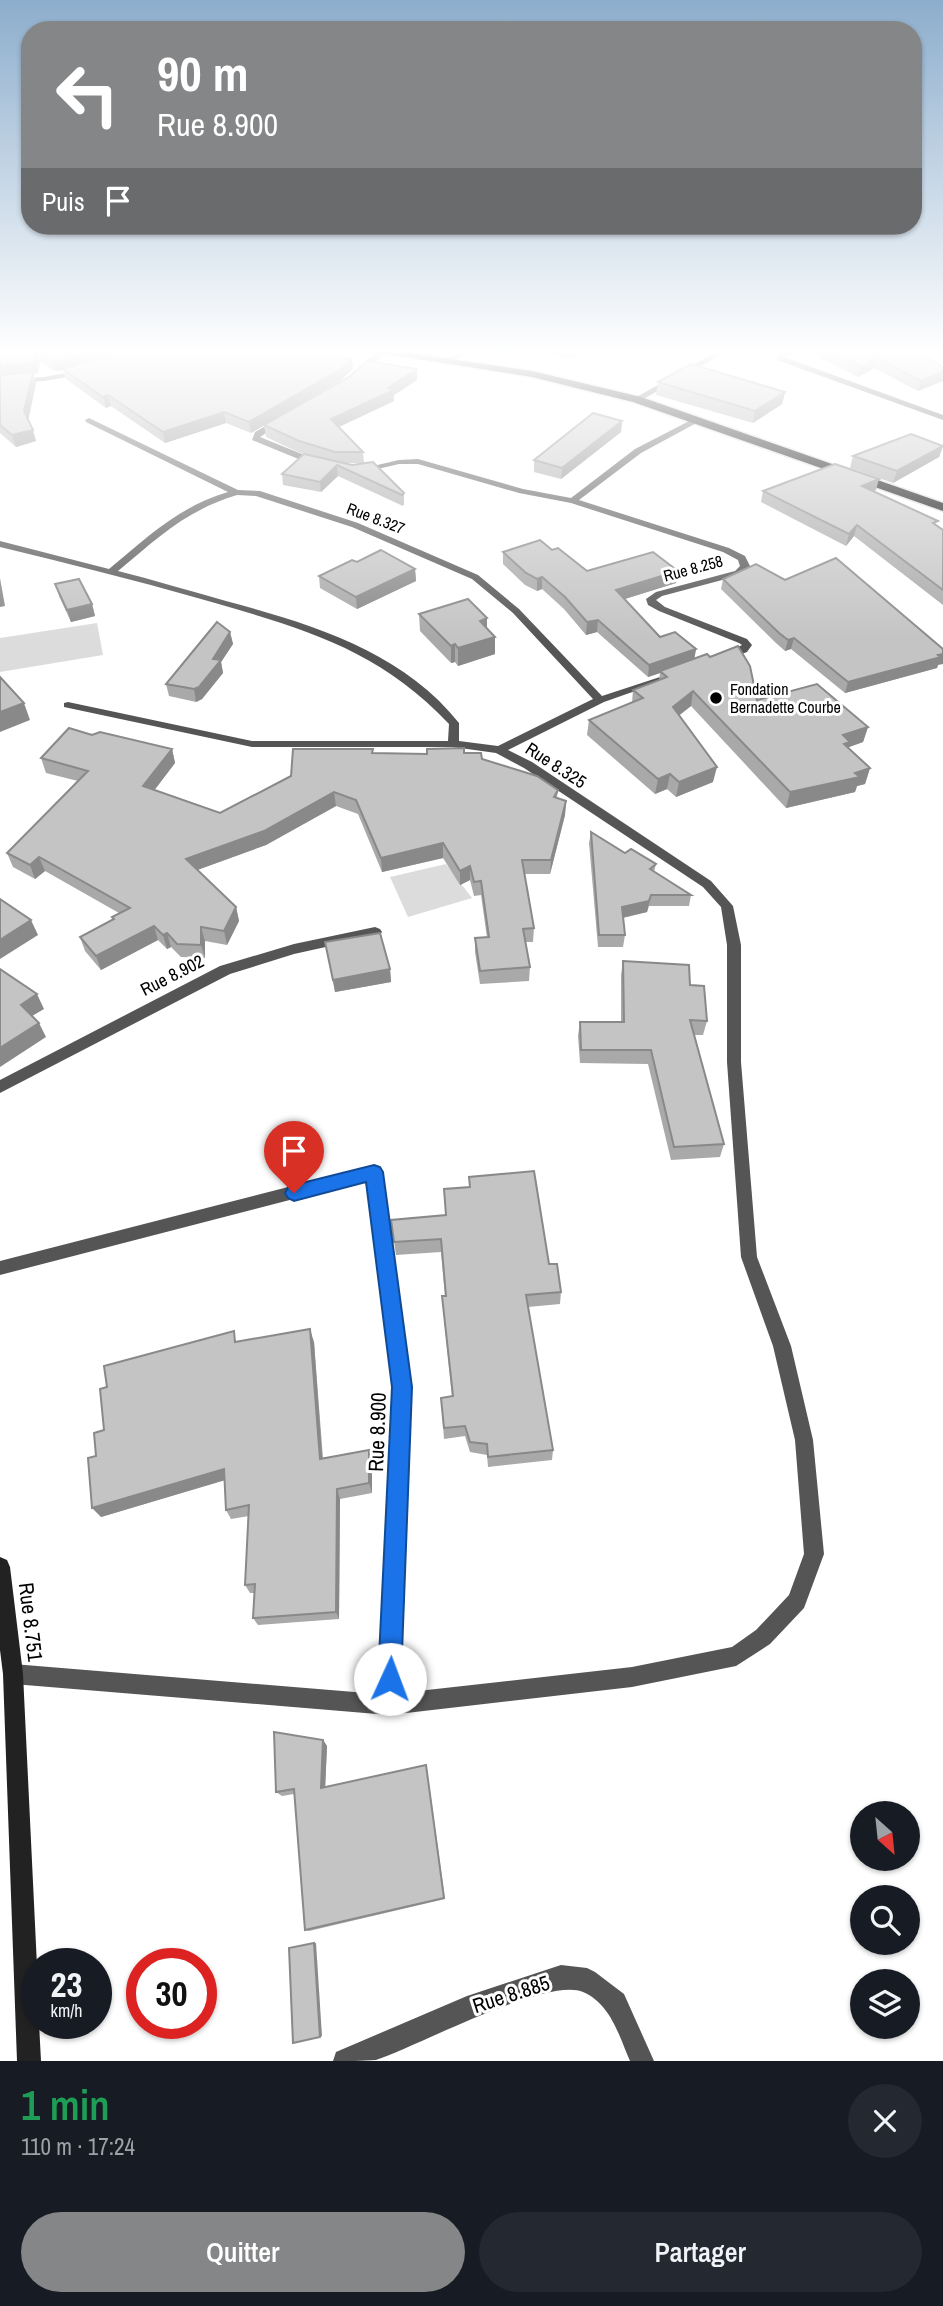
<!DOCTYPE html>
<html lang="fr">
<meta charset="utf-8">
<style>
body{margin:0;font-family:"Archivo Narrow",sans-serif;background:#242831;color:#f1f3f6;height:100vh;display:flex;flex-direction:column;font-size:26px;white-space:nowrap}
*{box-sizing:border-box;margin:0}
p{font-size:23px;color:#9ea1a6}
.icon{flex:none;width:38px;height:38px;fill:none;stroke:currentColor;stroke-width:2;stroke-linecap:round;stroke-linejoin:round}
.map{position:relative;height:2061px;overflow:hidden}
.side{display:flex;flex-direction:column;background:#171b24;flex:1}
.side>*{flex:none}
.banner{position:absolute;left:21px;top:21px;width:901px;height:214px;border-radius:28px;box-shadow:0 2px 5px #0004;background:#858687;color:#fff;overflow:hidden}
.needle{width:46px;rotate:153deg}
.tools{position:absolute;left:850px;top:1801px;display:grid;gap:14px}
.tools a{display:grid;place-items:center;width:70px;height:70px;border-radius:50%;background:#171b24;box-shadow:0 2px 5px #0004;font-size:35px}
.speed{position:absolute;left:21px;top:1948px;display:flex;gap:14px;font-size:35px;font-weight:700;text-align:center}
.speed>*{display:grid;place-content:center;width:91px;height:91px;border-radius:50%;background:#171b24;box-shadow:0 2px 5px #0004;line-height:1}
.speed small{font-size:18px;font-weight:400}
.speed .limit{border:10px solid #d22;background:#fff;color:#111}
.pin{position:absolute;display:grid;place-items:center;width:60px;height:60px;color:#fff;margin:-72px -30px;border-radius:50% 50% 50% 0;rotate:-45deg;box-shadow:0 0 7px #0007}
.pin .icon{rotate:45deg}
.me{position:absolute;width:77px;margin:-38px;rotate:2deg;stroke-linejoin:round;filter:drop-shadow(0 0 5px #0008)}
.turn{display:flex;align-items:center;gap:24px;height:147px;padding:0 21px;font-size:32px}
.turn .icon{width:91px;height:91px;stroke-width:2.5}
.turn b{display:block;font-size:49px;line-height:60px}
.then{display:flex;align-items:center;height:66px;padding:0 21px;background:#0003;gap:14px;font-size:26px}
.round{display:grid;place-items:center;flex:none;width:74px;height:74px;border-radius:37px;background:#242831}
.overview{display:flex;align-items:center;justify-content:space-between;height:119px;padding:0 21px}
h1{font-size:42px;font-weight:600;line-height:52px;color:#1e9e55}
.cta{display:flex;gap:14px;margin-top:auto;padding:14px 21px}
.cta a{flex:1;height:80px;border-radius:42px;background:#858687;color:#fff;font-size:28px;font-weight:600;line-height:80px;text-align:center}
.cta a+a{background:#242831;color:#f1f3f6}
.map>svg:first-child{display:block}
.green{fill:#dcdcdc}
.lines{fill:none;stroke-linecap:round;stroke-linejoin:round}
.highway-casing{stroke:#dbdbdb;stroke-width:3}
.street{fill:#555;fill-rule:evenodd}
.secondary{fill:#222;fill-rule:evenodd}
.highway{fill:#000;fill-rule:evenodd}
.wall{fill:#a9a9a9}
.shaded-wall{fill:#898989}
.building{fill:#c4c4c4;stroke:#898989;stroke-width:2}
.route{fill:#1a73e8;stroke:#114b97;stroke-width:2}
.poi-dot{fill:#000;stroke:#fff;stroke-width:2.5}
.labels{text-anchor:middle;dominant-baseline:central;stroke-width:6;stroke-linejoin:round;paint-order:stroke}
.far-street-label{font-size:16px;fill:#000;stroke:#fff}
.far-poi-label{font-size:16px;fill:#000;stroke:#fff;text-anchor:start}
.street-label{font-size:18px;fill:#000;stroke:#fff}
.near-street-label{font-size:21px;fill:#000;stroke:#fff}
</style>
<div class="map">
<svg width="943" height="2061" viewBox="0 0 943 2061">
<rect width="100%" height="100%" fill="#fff"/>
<g class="green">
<polygon points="97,623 103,655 0,672 0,638"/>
<polygon points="446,864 472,898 408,917 390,877"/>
</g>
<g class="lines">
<g class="highway-casing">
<polygon id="highway" points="361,350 391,350 532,371 641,397 943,503 943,511 633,402 532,377"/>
</g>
<g class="street">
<polygon points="464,350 474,350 447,364 440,362"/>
<polygon points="720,350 729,350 640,401 633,399"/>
<polygon points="787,350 798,350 784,357 943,415 943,420 777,360 778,353"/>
<polygon points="378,351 385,353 361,375 355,375 355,371"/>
<polygon points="82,370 86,372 85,374 44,381 0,384 0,380 44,377"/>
<path d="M89,418L238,490L260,491L358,523L478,575L519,609L602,696L660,677L664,676L669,679L604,702L508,750L532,762L711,881L733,906L741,945V1062L757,1257L791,1346L813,1440L824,1554L804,1608L770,1644L736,1666L632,1687L389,1715L13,1684L6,1681L3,1674L6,1667L13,1664L379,1694L393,1387L367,1180L0,1275V1261L374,1165L379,1167L382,1172L411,1387L400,1693L632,1667L732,1647L756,1630L789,1595L804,1554L795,1440L773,1346L741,1257L727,1062V945L721,907L703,887L524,768L496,753L453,747H252L64,707V703L68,702L252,741H448L449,724C377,647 298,627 201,599C134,580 67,563 0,547V541L109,569C149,536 178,507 228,492L86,422L85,420ZM237,495L256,496L352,527L472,579L513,613L593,699L498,746L459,741V723C402,651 311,624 226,601C190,591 154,580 118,571C159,537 185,511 237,495Z"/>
<polygon points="695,418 702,420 641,453 579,500 729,548 745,556 750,566 741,575 662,596 656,600 665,607 747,639 752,645 747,652 726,660 721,657 722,655 742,645 739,643 659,611 648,605 646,599 656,592 735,571 740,566 738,560 723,552 571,503 519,493 418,464 399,464 360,473 356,470 399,460 418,459 523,489 571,498 635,449"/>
<polygon points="276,420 283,422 260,437 319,461 319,465 313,465 252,440 255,432"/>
<polygon points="375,927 380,929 382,932 380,935 294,954 230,974 0,1093 0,1080 220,966 294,944"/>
<path d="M561,1965L587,1968L595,1972L624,1994L654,2061H630C619,2036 611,2004 583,1992C548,1976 416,2047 376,2060C363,2061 346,2061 333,2061L336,2052L467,1996Z"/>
</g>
<polygon class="secondary" points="0,1557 7,1560 10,1567 23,1674 37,1966 37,2023 39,2023 41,2061 17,2061 3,1674 0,1650"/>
<use href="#highway" class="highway"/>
</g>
<g class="wall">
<polygon points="0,350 266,350 353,369 341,380 251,433 226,423 165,443 111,406 106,408 66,379 63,370 54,371 40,362 38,373 33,374 36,383 28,419 36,441 16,447 0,433"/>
<polygon points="522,350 581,350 574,359"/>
<polygon points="590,350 614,350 608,356"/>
<polygon points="804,350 913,350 943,367 943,381 918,391 874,368 858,377"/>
<polygon points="417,369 417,380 394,395 394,401 339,427 363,452 364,463 344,463 404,493 404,504 403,506 338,476 321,492 283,485 282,474 315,457 300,453 266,437 264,425"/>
<polygon points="658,382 785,392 782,404 753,423 656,395"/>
<polygon points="622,421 621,432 561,479 534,472 534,460"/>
<polygon points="943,446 939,457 893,483 850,468 853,456"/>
<polygon points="876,490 873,491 943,530 943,605 854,536 846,546 761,502 763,491"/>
<polygon points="552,550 587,571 676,583 625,599 660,637 696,649 694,659 757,700 868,727 863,742 849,747 849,748 870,768 865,784 857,786 855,792 786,808 691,706 679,715 713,782 676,797 667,789 655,794 587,735 589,720 632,703 633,690 659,680 660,673 648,677 597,632 586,635 564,609 542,589 537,591 525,585 503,564 503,552"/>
<polygon points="357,562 415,569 416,581 357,609 320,588 319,576"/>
<polygon points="723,579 938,665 937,668 845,693 791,649 785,651 776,643 721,589"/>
<polygon points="55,584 92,604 95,616 71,622 59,596"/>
<polygon points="419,614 487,628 495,654 458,666 455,662 451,663 420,631"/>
<polygon points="230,632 233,644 221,662 223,673 202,699 196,702 169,696 166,684"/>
<polygon points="92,735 172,749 175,763 154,790 220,813 373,749 373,753 464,753 558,790 557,798 566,801 565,815 550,874 524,874 534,928 533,942 525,942 530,967 529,981 480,984 475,952 475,938 487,938 481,895 474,896 470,880 460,885 443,858 382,872 358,814 336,806 266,845 197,870 236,907 239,921 227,945 205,941 205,958 181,957 171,947 167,949 158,940 101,970 85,951 80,937 113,920 112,917 119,913 45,871 35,879 13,867 7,853 78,781 46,773 41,758"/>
<polygon points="591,832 625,853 656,864 654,872 691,895 689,906 649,906 647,912 623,918 625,935 623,947 598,947 589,843"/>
<polygon points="325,942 390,969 391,982 335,992"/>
<polygon points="623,961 690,985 707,1021 703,1035 694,1035 724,1144 720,1157 671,1160 648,1064 580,1063 578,1036 580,1022 621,1022 621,975"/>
<polygon points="469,1177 549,1264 561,1292 560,1304 528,1307 553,1450 552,1460 488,1467 487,1455 470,1452 465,1436 444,1439 441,1398 452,1396 443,1309 442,1296 445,1296 441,1252 396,1255 391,1220 446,1215 444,1189 469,1187"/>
<polygon points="238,1342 314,1342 323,1458 369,1450 372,1460 372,1493 340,1499 339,1619 258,1625 253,1618 254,1593 250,1593 245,1585 249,1516 231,1519 226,1510 224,1480 101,1517 96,1456 104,1430"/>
<polygon points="323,1740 327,1746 325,1787 427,1769 445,1899 309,1931 305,1930 294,1794 282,1796 276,1792"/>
</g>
<g class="shaded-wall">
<polygon points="97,350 137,350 63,369 63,370 54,371 51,360"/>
<polygon points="575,350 581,350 574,359"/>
<polygon points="608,350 614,350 608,356"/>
<polygon points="37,351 40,362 38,373 33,374 36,383 28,422 0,377 0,366"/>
<polygon points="877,358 874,368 858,377 861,367"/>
<polygon points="352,359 353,369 341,380 251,433 249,422"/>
<polygon points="417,369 417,380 394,395 394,401 332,430 331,419 388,388"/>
<polygon points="943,372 943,381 918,391 921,381"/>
<polygon points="785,392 782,404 753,423 755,411"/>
<polygon points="108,395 111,406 106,408 103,397"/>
<polygon points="224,412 226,423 165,443 163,432"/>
<polygon points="622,421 621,432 561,479 562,468"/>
<polygon points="33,430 36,441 16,447 12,435"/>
<polygon points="943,446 939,457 893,483 897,471"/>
<polygon points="337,465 338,476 321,492 320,482"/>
<polygon points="879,479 876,490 859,497 862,486"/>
<polygon points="857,525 854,536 846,546 849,534"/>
<polygon points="415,569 416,581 357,609 356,597"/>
<polygon points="678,571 676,583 615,602 616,590"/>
<polygon points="542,577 542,589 537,591 537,579"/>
<polygon points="0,578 5,606 0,607"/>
<polygon points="92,604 95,616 71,622 67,610"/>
<polygon points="487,618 487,636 480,621"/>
<polygon points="598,620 597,632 586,635 587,622"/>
<polygon points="230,632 233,644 221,662 223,673 202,699 196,702 194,689"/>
<polygon points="495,637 495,654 458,666 458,648"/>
<polygon points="794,638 791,649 785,651 788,640"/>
<polygon points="455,644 455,662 451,663 451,646"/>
<polygon points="696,649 694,661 660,671 660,673 648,677 649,665"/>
<polygon points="943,654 943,664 938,665 937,668 845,693 848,682"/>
<polygon points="693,691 691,706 671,722 673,707"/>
<polygon points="24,703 30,720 0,732 0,712"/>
<polygon points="868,727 863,742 849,747 846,757 843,735"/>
<polygon points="172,749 175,763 147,800 143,786"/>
<polygon points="717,767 713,782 676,797 679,782"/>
<polygon points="870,768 865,784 857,786 855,792 786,808 790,792"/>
<polygon points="670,774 667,789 655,794 658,779"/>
<polygon points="334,792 336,806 266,845 189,873 186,859"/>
<polygon points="566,801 565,815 550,874 551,860"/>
<polygon points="443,843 443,858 382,872 381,858"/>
<polygon points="39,857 45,871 35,879 30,865"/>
<polygon points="470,866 470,880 460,885 460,871"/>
<polygon points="651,895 647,912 621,918 622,907"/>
<polygon points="236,907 239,921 227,945 224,931"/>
<polygon points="31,920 38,935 0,959 0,940"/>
<polygon points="154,926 158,940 101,970 96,956"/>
<polygon points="201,927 205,941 205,958 201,945"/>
<polygon points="167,933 171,947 167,949 163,935"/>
<polygon points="390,969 391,982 335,992 333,980"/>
<polygon points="37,994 44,1009 27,1019 21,1005"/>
<polygon points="39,1023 46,1037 0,1067 0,1048"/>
<polygon points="310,1329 314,1342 323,1469 320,1459"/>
<polygon points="369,1450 372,1460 372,1493 369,1483"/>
<polygon points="224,1469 229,1479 101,1517 92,1508"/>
<polygon points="337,1489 340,1499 339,1619 336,1612"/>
<polygon points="323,1740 327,1746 325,1792 321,1788"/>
<polygon points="314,1943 316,1943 322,2036 320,2037"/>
</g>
<g class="building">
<polygon points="0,350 97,350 69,359 51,360 37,351 35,362 0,366"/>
<polygon points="128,350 266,350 270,352 272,350 303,350 352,359 341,369 249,422 224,412 163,432 108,395 103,397 63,369"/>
<polygon points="826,350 913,350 943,367 943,372 921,381 877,358 861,367"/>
<polygon points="367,361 417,369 388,388 394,390 331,419 363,452 335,452 299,441 264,425 349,377"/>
<polygon points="691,364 785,392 755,411 658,382"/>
<polygon points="33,372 24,411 33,430 12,435 0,425 0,375"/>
<polygon points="593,413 622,421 562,468 534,460"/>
<polygon points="911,434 943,446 897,471 853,456"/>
<polygon points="304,454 352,465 373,462 404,493 402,495 337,465 320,482 282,474"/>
<polygon points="835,464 879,479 862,486 938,521 933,523 943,530 943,590 857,525 849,534 763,491"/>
<polygon points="540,540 552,550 558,548 587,571 653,552 678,571 616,590 660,637 675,632 696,649 649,665 598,620 587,622 565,597 542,577 537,579 526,573 503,552"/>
<polygon points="381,550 415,569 356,597 319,576 352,560 357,562"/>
<polygon points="836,558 943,649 943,654 938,655 941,657 848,682 794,638 788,640 779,633 723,579 756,564 785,580"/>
<polygon points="79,579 92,604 67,610 55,584"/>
<polygon points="468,599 487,618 480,621 495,637 458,648 455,644 451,646 419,614"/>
<polygon points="217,622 230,632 213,659 221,660 199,687 194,689 166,684"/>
<polygon points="738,646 750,666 757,700 817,684 868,727 843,735 850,742 844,744 870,768 855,773 860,777 790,792 693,691 673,707 717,767 679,782 670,774 658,779 589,720 643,698 633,690 667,677 660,671 707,654 710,657"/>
<polygon points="0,677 24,703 0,712"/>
<polygon points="69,728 92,735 100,732 172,749 143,786 220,813 291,776 293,749 373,749 372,753 427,754 427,749 464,748 464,753 481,753 482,759 537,776 558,790 554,797 566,801 551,860 522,860 534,928 523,929 530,967 480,971 475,938 489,937 481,881 474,882 470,866 460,871 443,843 381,858 356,800 334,792 264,831 186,859 236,907 224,931 201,927 201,945 177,944 167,933 163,935 154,926 96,956 80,937 114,919 112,917 130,908 39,857 30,865 7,853 88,771 41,758"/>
<polygon points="591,832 625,853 631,849 656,864 650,869 691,895 651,895 649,901 622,907 625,935 599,935"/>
<polygon points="0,899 31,920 0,940"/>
<polygon points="380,933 390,969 333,980 325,942"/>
<polygon points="623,961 689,965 690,985 704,986 707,1021 690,1020 724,1144 674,1147 651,1050 581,1050 580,1022 624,1022"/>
<polygon points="0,969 37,994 21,1005 39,1023 0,1048"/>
<polygon points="534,1171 549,1264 557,1264 561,1292 526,1295 553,1450 488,1457 487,1444 470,1442 465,1426 444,1428 441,1398 453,1396 442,1296 446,1296 441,1239 394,1242 391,1220 446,1215 444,1189 470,1187 469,1177"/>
<polygon points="310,1329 320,1459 369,1450 369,1483 337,1489 336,1612 253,1618 255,1584 245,1585 249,1505 226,1510 224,1469 92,1508 88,1458 96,1456 94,1433 104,1430 100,1389 107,1387 104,1366 234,1331 235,1342"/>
<polygon points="274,1732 323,1740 321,1788 426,1765 444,1898 305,1930 294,1789 276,1792"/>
<polygon points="314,1943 320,2037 293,2043 289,1948"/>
</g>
<linearGradient id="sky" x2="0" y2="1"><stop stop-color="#8cadcc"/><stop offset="0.55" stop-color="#fff"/><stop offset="1" stop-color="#fff" stop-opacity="0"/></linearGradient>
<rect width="943" height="639" fill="url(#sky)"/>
<polygon class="route" points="374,1165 380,1167 383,1172 412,1387 401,1679 398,1687 390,1691 381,1687 378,1679 392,1387 366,1182 294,1201 288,1198 285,1193 288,1187 294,1185"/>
<circle class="poi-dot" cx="716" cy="698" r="7"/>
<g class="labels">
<g class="far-street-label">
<text transform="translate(376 518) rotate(21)">Rue 8.327</text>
<text transform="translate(693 568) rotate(-15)">Rue 8.258</text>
</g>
<g class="far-poi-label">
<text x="730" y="689">Fondation<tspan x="730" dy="18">Bernadette Courbe</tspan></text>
</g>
<g class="street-label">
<text transform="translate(556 765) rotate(33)">Rue 8.325</text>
<text transform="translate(172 975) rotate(-27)">Rue 8.902</text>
</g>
<g class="near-street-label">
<text transform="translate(377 1432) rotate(-88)">Rue 8.900</text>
<text transform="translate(31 1622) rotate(83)">Rue 8.751</text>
<text transform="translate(511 1994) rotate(-18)">Rue 8.885</text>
</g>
</g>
</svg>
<div class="tools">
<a><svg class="needle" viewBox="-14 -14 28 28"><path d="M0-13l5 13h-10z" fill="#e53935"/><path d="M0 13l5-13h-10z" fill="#9ea1a6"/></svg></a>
<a><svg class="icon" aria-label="search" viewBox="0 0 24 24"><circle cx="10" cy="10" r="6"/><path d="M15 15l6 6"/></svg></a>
<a><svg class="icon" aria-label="layers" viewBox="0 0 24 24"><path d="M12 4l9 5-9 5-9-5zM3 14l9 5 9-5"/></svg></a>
</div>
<div class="speed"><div>23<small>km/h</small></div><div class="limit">30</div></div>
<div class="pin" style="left:294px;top:1193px;background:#d93025"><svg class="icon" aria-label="arrive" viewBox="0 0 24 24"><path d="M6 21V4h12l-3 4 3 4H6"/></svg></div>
<svg class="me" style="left:390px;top:1679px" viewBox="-20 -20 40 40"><circle r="19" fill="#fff"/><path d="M0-13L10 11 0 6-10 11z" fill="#1a73e8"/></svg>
<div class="banner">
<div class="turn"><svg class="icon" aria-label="left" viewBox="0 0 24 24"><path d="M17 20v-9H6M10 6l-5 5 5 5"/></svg><div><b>90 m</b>Rue 8.900</div></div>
<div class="then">Puis<svg class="icon" aria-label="arrive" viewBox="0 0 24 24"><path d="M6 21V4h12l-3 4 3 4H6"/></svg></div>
</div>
</div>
<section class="side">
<div class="overview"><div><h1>1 min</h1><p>110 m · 17:24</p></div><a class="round"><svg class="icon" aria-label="close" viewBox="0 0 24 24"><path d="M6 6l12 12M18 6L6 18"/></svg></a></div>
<div class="cta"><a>Quitter</a><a>Partager</a></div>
</section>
